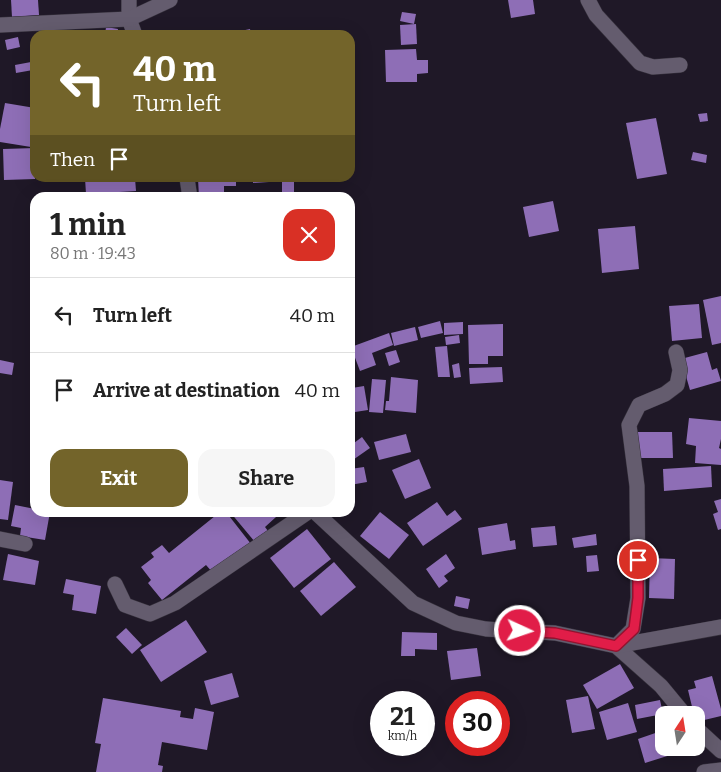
<!DOCTYPE html>
<meta charset="utf-8">
<style>
body{margin:0;font-family:Bitter,serif;background:#f6f6f6;color:#222;height:100vh;display:flex;flex-direction:column;font-size:19px;white-space:nowrap}
*{box-sizing:border-box;margin:0}
p{font-size:16px;color:#767676}
.icon{flex:none;width:28px;height:28px;fill:none;stroke:currentColor;stroke-width:2;stroke-linecap:round;stroke-linejoin:round}
.map{position:relative;flex:1;overflow:hidden}
.drawer{position:absolute;left:30px;top:192px;width:325px;height:325px;display:flex;flex-direction:column;background:#fff;border-radius:15px;box-shadow:0 5px 20px #0002}
.drawer>*{flex:none}
.top-card{position:absolute;left:30px;top:30px;width:325px;height:152px;border-radius:15px;box-shadow:0 5px 20px #0002;background:#73642a;color:#fff;overflow:hidden}
.needle{width:32px;rotate:12deg}
.tools{position:absolute;left:655px;top:706px;display:grid;gap:10px}
.tools a{display:grid;place-items:center;width:50px;height:50px;border-radius:10px;background:#fff;box-shadow:0 5px 20px #0002;font-size:25px}
.speed{position:absolute;left:370px;top:691px;display:flex;gap:10px;font-size:25px;font-weight:700;text-align:center}
.speed>*{display:grid;place-content:center;width:65px;height:65px;border-radius:50%;background:#fff;box-shadow:0 5px 20px #0002;line-height:1}
.speed small{font-size:12px;font-weight:400}
.speed .limit{border:8px solid #d22;background:#fff;color:#111}
.pin{position:absolute;display:grid;place-items:center;width:42px;height:42px;color:#fff;margin:-21px;border:2px solid #fff;border-radius:50%;box-shadow:0 1px 5px #0007}
.me{position:absolute;width:55px;margin:-28px;rotate:93deg;stroke-linejoin:round;filter:drop-shadow(0 0 4px #0008)}
.turn{display:flex;align-items:center;gap:18px;height:105px;padding:0 20px;font-size:22px}
.turn .icon{width:65px;height:65px;stroke-width:2.5}
.turn b{display:block;font-size:35px;line-height:42px}
.then{display:flex;align-items:center;height:48px;padding:0 20px;background:#0003;gap:10px;font-size:19px}
.round{display:grid;place-items:center;flex:none;width:52px;height:52px;border-radius:15px;background:#f6f6f6}
.head{display:flex;align-items:center;justify-content:space-between;height:85px;padding:0 20px}
h1{font-size:30px;font-weight:700;line-height:38px}
.cta{display:flex;gap:10px;margin-top:auto;padding:10px 20px}
.cta a{flex:1;height:58px;border-radius:15px;background:#73642a;color:#fff;font-size:20px;font-weight:700;line-height:58px;text-align:center}
.cta a+a{background:#f6f6f6;color:#222}
ul{padding:0;list-style:none}
li{display:flex;align-items:center;gap:15px;height:75px;padding:0 20px;border-top:1px solid #e0e0e0}
li div{flex:1}
li b{display:block;font-size:19px}
li em{font-style:normal}
.map>svg:first-child{display:block}
.building{fill:#8e6eb6}
.lines{fill:none;stroke-linecap:round;stroke-linejoin:round}
.minor-casing{stroke:#37323d;stroke-width:16}
.minor{stroke:#645c6e;stroke-width:15}
.route-casing{stroke:#92132f;stroke-width:12}
.route{stroke:#e11d48;stroke-width:9}
</style>
<div class="map">
<svg width="721" height="772" viewBox="0 0 721 772">
<rect width="100%" height="100%" fill="#1f1827"/>
<g class="building">
<polygon points="11,0 38,0 39,15 12,17"/>
<polygon points="508,0 533,0 535,14 511,18"/>
<polygon points="402,12 416,14 414,24 400,21"/>
<polygon points="416,24 417,44 401,45 400,25"/>
<polygon points="106,27 118,29 117,35 105,35"/>
<polygon points="250,29 251,35 237,35 236,32"/>
<polygon points="18,37 20,47 7,50 5,40"/>
<polygon points="416,49 417,60 428,60 428,73 417,74 417,82 386,82 385,50"/>
<polygon points="31,62 33,70 16,73 15,65"/>
<polygon points="5,103 35,108 35,124 31,147 0,142 0,129"/>
<polygon points="707,113 708,121 700,122 698,114"/>
<polygon points="656,118 667,174 637,179 626,123"/>
<polygon points="35,148 35,179 4,180 3,149"/>
<polygon points="693,152 707,155 706,163 691,160"/>
<polygon points="85,178 135,178 136,191 86,194"/>
<polygon points="198,178 236,178 236,186 224,186 224,198 199,198"/>
<polygon points="253,178 269,178 269,182 253,183"/>
<rect x="282" y="179" width="12" height="18"/>
<polygon points="269,192 270,198 249,198 249,197"/>
<polygon points="553,201 559,231 529,237 523,207"/>
<polygon points="635,226 639,269 602,273 598,229"/>
<polygon points="721,296 721,343 712,345 703,300"/>
<polygon points="699,304 702,338 672,341 669,306"/>
<polygon points="440,321 443,333 421,338 418,327"/>
<polygon points="463,322 463,334 444,335 444,323"/>
<polygon points="503,324 503,356 488,356 488,364 469,364 468,325"/>
<polygon points="415,327 418,340 394,346 391,333"/>
<polygon points="389,333 393,345 372,353 376,365 360,371 351,347"/>
<polygon points="459,335 460,343 446,345 445,337"/>
<polygon points="447,346 450,377 438,377 435,347"/>
<polygon points="396,350 400,362 389,366 385,353"/>
<polygon points="707,352 712,370 717,368 721,381 690,390 681,359"/>
<polygon points="0,360 14,363 12,375 0,373"/>
<polygon points="459,363 461,377 454,378 452,365"/>
<polygon points="502,367 503,382 470,384 469,368"/>
<polygon points="391,377 418,380 416,413 385,410 386,401 389,401"/>
<polygon points="372,379 386,380 383,413 369,412"/>
<polygon points="364,386 368,410 355,412 352,388"/>
<polygon points="689,418 721,421 721,439 719,448 721,449 721,465 695,463 696,446 686,444"/>
<polygon points="635,432 672,432 673,458 635,458"/>
<polygon points="406,434 411,452 379,460 374,442"/>
<polygon points="362,437 370,448 350,462 350,446"/>
<polygon points="419,459 431,488 405,499 392,470"/>
<polygon points="711,466 712,487 664,491 663,469"/>
<polygon points="364,467 367,482 350,485 350,469"/>
<polygon points="0,480 13,482 8,520 0,519"/>
<polygon points="721,499 721,529 718,530 713,514 718,512 714,501"/>
<polygon points="437,502 447,516 455,510 462,519 423,546 407,523"/>
<polygon points="15,505 35,509 35,512 50,512 45,540 20,536 21,528 11,526"/>
<polygon points="220,512 226,512 251,544 213,573 206,565 162,600 148,583 151,580 141,567 154,557 151,553 162,545 169,553"/>
<polygon points="230,512 272,512 276,517 265,527 268,531 255,542"/>
<polygon points="380,512 409,535 389,559 360,536"/>
<polygon points="507,523 510,541 515,540 516,549 482,555 478,528"/>
<polygon points="555,526 557,545 533,547 531,528"/>
<polygon points="307,529 331,559 294,588 270,558"/>
<polygon points="596,534 597,545 574,548 572,538"/>
<polygon points="8,554 39,561 35,585 3,580"/>
<polygon points="446,554 455,568 444,576 448,581 439,588 426,569"/>
<polygon points="597,555 599,571 587,572 586,556"/>
<polygon points="650,558 675,559 674,599 649,598"/>
<polygon points="334,562 356,587 321,616 300,591"/>
<polygon points="66,579 101,586 96,614 72,610 74,595 63,593"/>
<polygon points="456,596 470,599 468,609 454,606"/>
<polygon points="186,620 207,652 161,682 140,650"/>
<polygon points="126,628 142,645 132,654 116,637"/>
<polygon points="402,632 437,633 437,650 415,649 415,656 401,656"/>
<polygon points="477,648 481,676 451,680 447,651"/>
<polygon points="620,664 634,688 597,709 583,685"/>
<polygon points="232,673 239,697 211,705 204,681"/>
<polygon points="712,676 721,709 721,716 696,722 696,715 694,715 688,690 696,688 694,681"/>
<polygon points="588,696 595,729 572,733 566,700"/>
<polygon points="103,698 181,711 180,717 193,719 195,708 214,712 207,750 162,742 158,765 163,766 162,772 96,772 101,744 95,743"/>
<polygon points="660,700 663,714 637,719 635,705"/>
<polygon points="628,703 637,732 607,740 599,712"/>
<polygon points="664,730 664,748 679,748 680,752 645,763 638,739"/>
</g>
<g class="lines">
<g class="minor-casing">
<g id="minor">
<polyline points="129,0 129,19 135,35"/>
<polyline points="588,0 596,15 640,63 653,67 680,65"/>
<polyline points="0,25 129,19 170,0"/>
<polyline points="187,178 190,198"/>
<polyline points="315,512 413,603 456,623 486,629 555,633 616,646 661,686 685,715"/>
<polyline points="0,539 25,544"/>
<polyline points="115,584 125,605 150,614 175,603 308,512"/>
<polyline points="616,646 633,629 638,598 637,486 629,425 639,405 665,394 677,385 680,370 676,352"/>
<polyline points="616,646 721,627"/>
<polyline points="696,728 721,751"/>
<polyline points="704,772 721,770"/>
</g>
</g>
<use href="#minor" class="minor"/>
</g>
<g class="lines">
<g class="route-casing">
<polyline id="route" points="520,631 555,633 616,646 634,629 638,598 638,560"/>
</g>
<use href="#route" class="route"/>
</g>
</svg>
<div class="tools">
<a><svg class="needle" viewBox="-14 -14 28 28"><path d="M0-13l5 13h-10z" fill="#e53935"/><path d="M0 13l5-13h-10z" fill="#767676"/></svg></a>
</div>
<div class="speed"><div>21<small>km/h</small></div><div class="limit">30</div></div>
<div class="pin" style="left:638px;top:560px;background:#d93025"><svg class="icon" aria-label="arrive" viewBox="0 0 24 24"><path d="M6 21V4h12l-3 4 3 4H6"/></svg></div>
<svg class="me" style="left:520px;top:631px" viewBox="-20 -20 40 40"><circle r="17" fill="#e11d48" stroke="#fff" stroke-width="3"/><path d="M0-11L8 9 0 5-8 9z" fill="#fff"/></svg>
<div class="top-card">
<div class="turn"><svg class="icon" aria-label="left" viewBox="0 0 24 24"><path d="M17 20v-9H6M10 6l-5 5 5 5"/></svg><div><b>40 m</b>Turn left</div></div>
<div class="then">Then<svg class="icon" aria-label="arrive" viewBox="0 0 24 24"><path d="M6 21V4h12l-3 4 3 4H6"/></svg></div>
</div>
<section class="drawer">
<div class="head"><div><h1>1 min</h1><p>80 m · 19:43</p></div><a class="round" style="background:#d93025;color:#fff"><svg class="icon" aria-label="close" viewBox="0 0 24 24"><path d="M6 6l12 12M18 6L6 18"/></svg></a></div>
<ul>
<li><svg class="icon" aria-label="left" viewBox="0 0 24 24"><path d="M17 20v-9H6M10 6l-5 5 5 5"/></svg><div><b>Turn left</b></div><em>40 m</em></li>
<li><svg class="icon" aria-label="arrive" viewBox="0 0 24 24"><path d="M6 21V4h12l-3 4 3 4H6"/></svg><div><b>Arrive at destination</b></div><em>40 m</em></li>
</ul>
<div class="cta"><a>Exit</a><a>Share</a></div>
</section>
</div>
